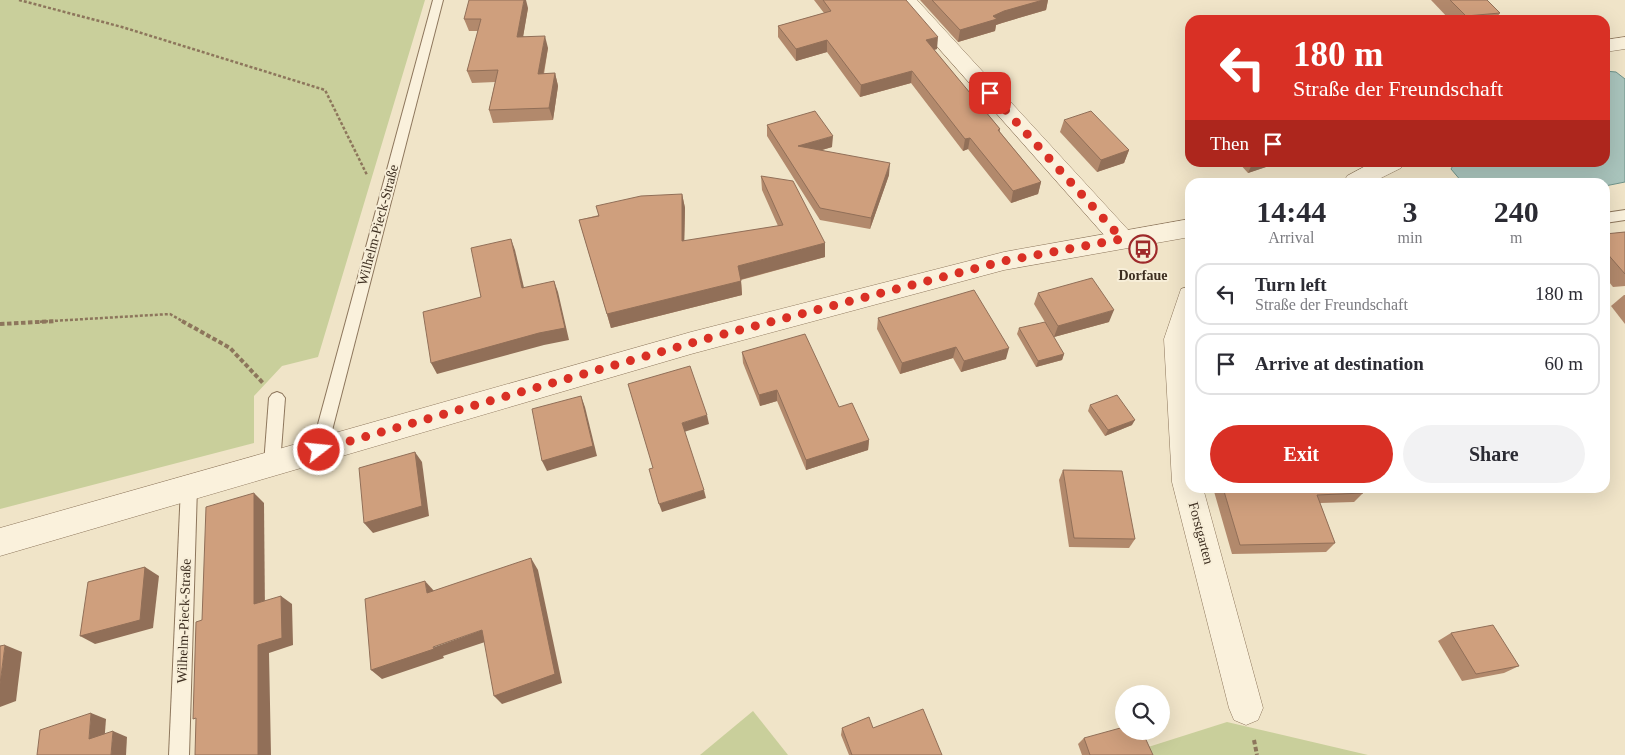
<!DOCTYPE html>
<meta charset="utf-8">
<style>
body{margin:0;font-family:Georgia,serif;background:#f2f2f3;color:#2b2b33;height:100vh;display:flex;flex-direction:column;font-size:19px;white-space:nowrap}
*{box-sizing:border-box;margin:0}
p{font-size:16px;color:#7c7c81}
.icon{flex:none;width:28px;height:28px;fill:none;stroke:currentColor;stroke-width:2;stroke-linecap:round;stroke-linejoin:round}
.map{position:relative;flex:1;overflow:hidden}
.panel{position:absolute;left:1185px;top:178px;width:425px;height:315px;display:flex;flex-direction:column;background:#fff;border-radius:15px;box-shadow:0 5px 20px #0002}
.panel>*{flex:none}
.top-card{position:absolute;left:1185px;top:15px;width:425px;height:152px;border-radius:15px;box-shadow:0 5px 20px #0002;background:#d93025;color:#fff;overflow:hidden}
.buttons{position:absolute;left:1115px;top:685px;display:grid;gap:10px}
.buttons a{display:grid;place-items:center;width:55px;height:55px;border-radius:50%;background:#fff;box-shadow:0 5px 20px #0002;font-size:25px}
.pin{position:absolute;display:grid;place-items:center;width:42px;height:42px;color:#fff;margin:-21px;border-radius:10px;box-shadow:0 2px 8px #0006}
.me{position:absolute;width:55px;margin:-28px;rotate:74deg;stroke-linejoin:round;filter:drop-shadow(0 0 4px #0008)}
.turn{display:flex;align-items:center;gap:18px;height:105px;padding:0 25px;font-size:22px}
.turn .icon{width:65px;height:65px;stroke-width:2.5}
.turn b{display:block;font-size:35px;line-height:42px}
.then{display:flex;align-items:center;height:48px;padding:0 25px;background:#0003;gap:10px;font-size:19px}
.eta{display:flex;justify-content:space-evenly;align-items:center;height:85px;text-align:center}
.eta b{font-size:30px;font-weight:600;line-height:35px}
.button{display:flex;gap:10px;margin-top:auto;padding:10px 25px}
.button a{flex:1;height:58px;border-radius:30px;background:#d93025;color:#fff;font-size:20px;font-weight:600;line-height:58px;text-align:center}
.button a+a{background:#f2f2f3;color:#2b2b33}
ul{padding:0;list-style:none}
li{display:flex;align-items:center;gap:15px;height:62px;margin:0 10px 8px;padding:0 15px;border:2px solid #e1e1e2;border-radius:15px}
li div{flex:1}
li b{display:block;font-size:19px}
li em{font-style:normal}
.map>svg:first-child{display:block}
.green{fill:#c9cf9b}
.water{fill:#a9c4bc;stroke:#6f938a}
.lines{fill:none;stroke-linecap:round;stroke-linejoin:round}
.service-casing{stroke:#8d765c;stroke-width:2}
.minor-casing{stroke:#8d765c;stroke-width:1}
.tertiary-casing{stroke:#8d765c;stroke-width:1}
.path-far1{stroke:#8d765c;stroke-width:2.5;stroke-dasharray:3 2;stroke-linecap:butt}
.path{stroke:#8d765c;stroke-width:4;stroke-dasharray:4.5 2.5;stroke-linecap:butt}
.service{fill:#faf1dc;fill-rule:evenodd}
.minor{fill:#faf1dc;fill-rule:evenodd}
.tertiary{fill:#faf1dc;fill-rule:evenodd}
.wall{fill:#b2896c}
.shaded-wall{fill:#916f58}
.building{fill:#cf9f7d;stroke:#916f58}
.route{stroke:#d93025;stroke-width:9;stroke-dasharray:0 16.2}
.labels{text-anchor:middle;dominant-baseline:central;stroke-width:4;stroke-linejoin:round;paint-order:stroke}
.street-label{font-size:14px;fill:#3d2e20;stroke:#f7eed8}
.poi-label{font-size:14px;font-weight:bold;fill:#3d2e20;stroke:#f7eed8}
</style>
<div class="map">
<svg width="1625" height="755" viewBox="0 0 1625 755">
<rect width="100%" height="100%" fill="#f0e4c8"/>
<g class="green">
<polygon points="0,0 425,0 318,357 282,366 254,396 254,443 0,509"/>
<polygon points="753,711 788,755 700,755"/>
<polygon points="1227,722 1368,755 1123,755"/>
</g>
<polygon class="water" points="1605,71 1616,72 1625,79 1625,182 1605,186 1605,182 1462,182 1451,169 1455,162 1605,162"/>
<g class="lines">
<g class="service-casing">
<g id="service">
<polygon points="433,0 443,0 327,450 325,455 319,457 313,455 311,450"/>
<polygon points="1625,210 1625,220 1605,223 1605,213"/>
<polygon points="277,392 282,394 285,398 280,464 278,469 272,471 266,469 264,464 269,398 272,394"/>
<polygon points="189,480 195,482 197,487 189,755 169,755 181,487 183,482"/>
</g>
</g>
<g class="minor-casing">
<g id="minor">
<polygon points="896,0 917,0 1131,233 1134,239 1131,245 1122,248 1113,245"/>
<polygon points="1190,286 1190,488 1203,488 1263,708 1258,720 1246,725 1234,720 1229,708 1172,482 1164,339 1181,289"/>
</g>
</g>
<g class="tertiary-casing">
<g id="tertiary">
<polygon points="1625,37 1625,49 1605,52 1605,40"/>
<polygon points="1373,162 1404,162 1401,168 1373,182 1344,182 1347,176"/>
<polygon points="1190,219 1190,237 1004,270 691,354 0,556 0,528 691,332 1004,252"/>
</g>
</g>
<g class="path-far1">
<polyline points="19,0 122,27 325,90 367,175"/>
<polyline points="35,322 170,314 184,322"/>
</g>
<g class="path">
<polyline points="182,321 230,348 263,383"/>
<polyline points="0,324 56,321"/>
<polyline points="1254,740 1257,755"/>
</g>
<use href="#service" class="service"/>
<use href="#minor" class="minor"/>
<use href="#tertiary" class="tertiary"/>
</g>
<g class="wall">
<polygon points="814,0 906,0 937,49 934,50 1000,129 1000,132 1041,182 1038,194 1011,203 968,149 963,151 911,83 860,97 827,52 796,61 778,37 778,26 824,13"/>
<polygon points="920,0 1048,0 1046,10 1002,23 996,25 995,31 958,42"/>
<polygon points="1431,0 1487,0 1500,13 1495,20 1450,20"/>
<polygon points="528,8 523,36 548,48 544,74 555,73 558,86 553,120 493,123 489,110 495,82 472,83 467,71 478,31 469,31 464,19"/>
<polygon points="1064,120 1129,150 1124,163 1097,172 1060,132"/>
<polygon points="767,125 832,147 822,150 889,175 870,229 820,220 767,136"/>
<polygon points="1238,162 1281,162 1248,173"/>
<polygon points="761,176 825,243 825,257 741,280 742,295 611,328 579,220 682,194 685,208 684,241 778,226 762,190"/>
<polygon points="1625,232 1625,286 1613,287 1605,277 1605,234"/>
<polygon points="1038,293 1109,322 1054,337 1034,304"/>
<polygon points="1624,295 1625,295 1625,324 1611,306"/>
<polygon points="878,318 1006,359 961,372 953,358 900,374 877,329"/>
<polygon points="1019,328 1064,354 1062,360 1036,367 1017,334"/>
<polygon points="742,352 839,407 869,440 868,450 806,470 777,401 760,406 743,363"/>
<polygon points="1090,405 1132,425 1105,436 1088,411"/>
<polygon points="1063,470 1135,539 1129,548 1069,547 1059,480"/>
<polygon points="1213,488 1361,488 1363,493 1354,502 1320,503 1335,543 1326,552 1232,554"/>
<polygon points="1451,633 1519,666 1504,673 1462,681 1438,641"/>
<polygon points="842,728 873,728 942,755 849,755 841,735"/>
<polygon points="1084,738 1153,755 1082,755 1078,744"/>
</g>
<g class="shaded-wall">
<polygon points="524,0 526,0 528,8 521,49 517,37"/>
<polygon points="1043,0 1048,0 1046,10 1002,23 996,25 995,31 958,42 960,30 1004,11"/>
<polygon points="545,36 548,48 541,86 538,74"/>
<polygon points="938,37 937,49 925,52 926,40"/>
<polygon points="827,40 827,52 796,61 796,49"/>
<polygon points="912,71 911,83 860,97 861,85"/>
<polygon points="555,73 558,86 553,120 549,108"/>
<polygon points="833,136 832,147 798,157 798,146"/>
<polygon points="970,138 968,149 963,151 965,139"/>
<polygon points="1129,150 1124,163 1097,172 1101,160"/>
<polygon points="1253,162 1281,162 1248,173"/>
<polygon points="890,163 889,175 870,229 871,218"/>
<polygon points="1041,182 1038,194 1011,203 1013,191"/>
<polygon points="682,194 685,208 684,255 682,241"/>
<polygon points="511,239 515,250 527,300 522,288"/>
<polygon points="825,243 825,257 739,280 738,266"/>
<polygon points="554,281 558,292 569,340 544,345 437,374 431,363"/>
<polygon points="741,281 742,295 611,328 607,314"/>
<polygon points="1114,310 1109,322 1054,337 1058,326"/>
<polygon points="956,347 953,358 900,374 902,363"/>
<polygon points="1009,348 1006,359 961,372 964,361"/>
<polygon points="1064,354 1062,360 1036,367 1038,361"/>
<polygon points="777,390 777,401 760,406 759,395"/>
<polygon points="581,396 585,407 597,456 547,471 542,461"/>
<polygon points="707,415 709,424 684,432 682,423"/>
<polygon points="1135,420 1132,425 1105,436 1108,430"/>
<polygon points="869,440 868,450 806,470 806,460"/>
<polygon points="415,452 422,462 429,516 373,533 364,523"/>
<polygon points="704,490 706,498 662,512 659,504"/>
<polygon points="254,493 264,503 265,613 254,604"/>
<polygon points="531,558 538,570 562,683 502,704 494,696"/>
<polygon points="145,567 159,576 153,628 95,644 80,636"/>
<polygon points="425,581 435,592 427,593"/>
<polygon points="281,596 292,604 293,645 269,653 271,755 258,755 258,645"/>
<polygon points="482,630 491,640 443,656 444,658 382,679 371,670"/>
<polygon points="5,645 22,652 16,701 0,707 0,684"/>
<polygon points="91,713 106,719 104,745 89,739"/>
<polygon points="113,731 127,737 126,755 111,755"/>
</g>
<g class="building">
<polygon points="469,0 524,0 517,37 545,36 538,74 555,73 549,108 489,110 498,70 467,71 481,19 464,19"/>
<polygon points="823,0 906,0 938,37 926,40 1000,129 998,130 1041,182 1013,191 970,138 965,139 912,71 861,85 827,40 796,49 778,26 831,11"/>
<polygon points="932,0 1043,0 1004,11 993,16 997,19 960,30"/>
<polygon points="1450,0 1487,0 1500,13 1466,16"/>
<polygon points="815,111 833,136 798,146 890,163 871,218 820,208 767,125"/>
<polygon points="1091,111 1129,150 1101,160 1064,120"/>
<polygon points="761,176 793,181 825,243 738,266 741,281 607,314 579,220 599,216 596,206 641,196 682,194 682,241 783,225"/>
<polygon points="1625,232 1625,274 1605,251 1605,234"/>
<polygon points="511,239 522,288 554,281 565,328 539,333 431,363 423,312 481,297 471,248"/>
<polygon points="1092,278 1114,310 1058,326 1038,293"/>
<polygon points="974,290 1009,348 964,361 956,347 902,363 878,318"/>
<polygon points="1045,322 1064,354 1038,361 1019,328"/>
<polygon points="805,334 839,407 852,403 869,440 806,460 777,390 759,395 742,352"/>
<polygon points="690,366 707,415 682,423 704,490 659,504 649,469 653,468 628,384"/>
<polygon points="1117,395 1135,420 1108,430 1090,405"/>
<polygon points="581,396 593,446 542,461 532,409"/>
<polygon points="415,452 422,506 364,523 359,468"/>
<polygon points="1063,470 1122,471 1135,539 1074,538"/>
<polygon points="1223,488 1361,488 1363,493 1317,495 1335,543 1240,545"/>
<polygon points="254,493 254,604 281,596 282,638 258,645 258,755 195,755 196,718 193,719 196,622 202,620 206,507"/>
<polygon points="531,558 555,674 494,696 482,630 433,647 434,649 371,670 365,599 425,581 427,593"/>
<polygon points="145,567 140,620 80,636 88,582"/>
<polygon points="1493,625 1519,666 1476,674 1451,633"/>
<polygon points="5,645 0,684 0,646"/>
<polygon points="923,709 942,755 852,755 842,728 869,717 873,728"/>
<polygon points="91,713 89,739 113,731 111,755 37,755 40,730"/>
<polygon points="1124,727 1124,731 1142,731 1153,755 1090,755 1084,738"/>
</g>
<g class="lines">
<polyline class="route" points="319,450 709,338 1004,261 1122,239 990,93"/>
</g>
<defs>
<g id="bus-ring" transform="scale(1.4375)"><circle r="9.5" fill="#f7eed8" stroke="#9e2a2b" stroke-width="1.5"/><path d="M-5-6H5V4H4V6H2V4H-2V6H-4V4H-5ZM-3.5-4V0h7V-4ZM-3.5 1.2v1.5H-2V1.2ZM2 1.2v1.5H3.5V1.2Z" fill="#9e2a2b"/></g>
</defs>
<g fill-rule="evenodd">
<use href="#bus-ring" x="1143" y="249"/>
</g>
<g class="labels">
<g class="street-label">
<text transform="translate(378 225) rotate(-75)">Wilhelm-Pieck-Straße</text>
<text transform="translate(1201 533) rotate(75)">Forstgarten</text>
<text transform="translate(184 621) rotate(-88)">Wilhelm-Pieck-Straße</text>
</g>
<g class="poi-label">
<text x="1143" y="275">Dorfaue</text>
</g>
</g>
</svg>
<div class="buttons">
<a><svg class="icon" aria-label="search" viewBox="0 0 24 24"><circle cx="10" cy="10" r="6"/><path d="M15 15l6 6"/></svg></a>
</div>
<div class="pin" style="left:990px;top:93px;background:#d93025"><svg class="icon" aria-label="arrive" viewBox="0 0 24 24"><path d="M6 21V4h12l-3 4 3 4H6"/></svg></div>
<svg class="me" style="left:319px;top:450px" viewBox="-20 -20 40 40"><circle r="17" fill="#d93025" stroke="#fff" stroke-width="3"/><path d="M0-11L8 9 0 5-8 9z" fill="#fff"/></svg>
<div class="top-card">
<div class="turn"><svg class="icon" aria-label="left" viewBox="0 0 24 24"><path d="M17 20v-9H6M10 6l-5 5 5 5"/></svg><div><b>180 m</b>Straße der Freundschaft</div></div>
<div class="then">Then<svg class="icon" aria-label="arrive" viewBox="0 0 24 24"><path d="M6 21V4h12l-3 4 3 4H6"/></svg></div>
</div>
<section class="panel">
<div class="eta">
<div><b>14:44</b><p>Arrival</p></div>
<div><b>3</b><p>min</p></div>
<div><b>240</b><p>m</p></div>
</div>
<ul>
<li><svg class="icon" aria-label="left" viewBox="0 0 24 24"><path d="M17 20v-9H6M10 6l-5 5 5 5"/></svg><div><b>Turn left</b><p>Straße der Freundschaft</p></div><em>180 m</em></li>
<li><svg class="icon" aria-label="arrive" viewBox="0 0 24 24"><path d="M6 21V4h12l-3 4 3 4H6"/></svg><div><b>Arrive at destination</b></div><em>60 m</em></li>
</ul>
<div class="button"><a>Exit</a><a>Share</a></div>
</section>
</div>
